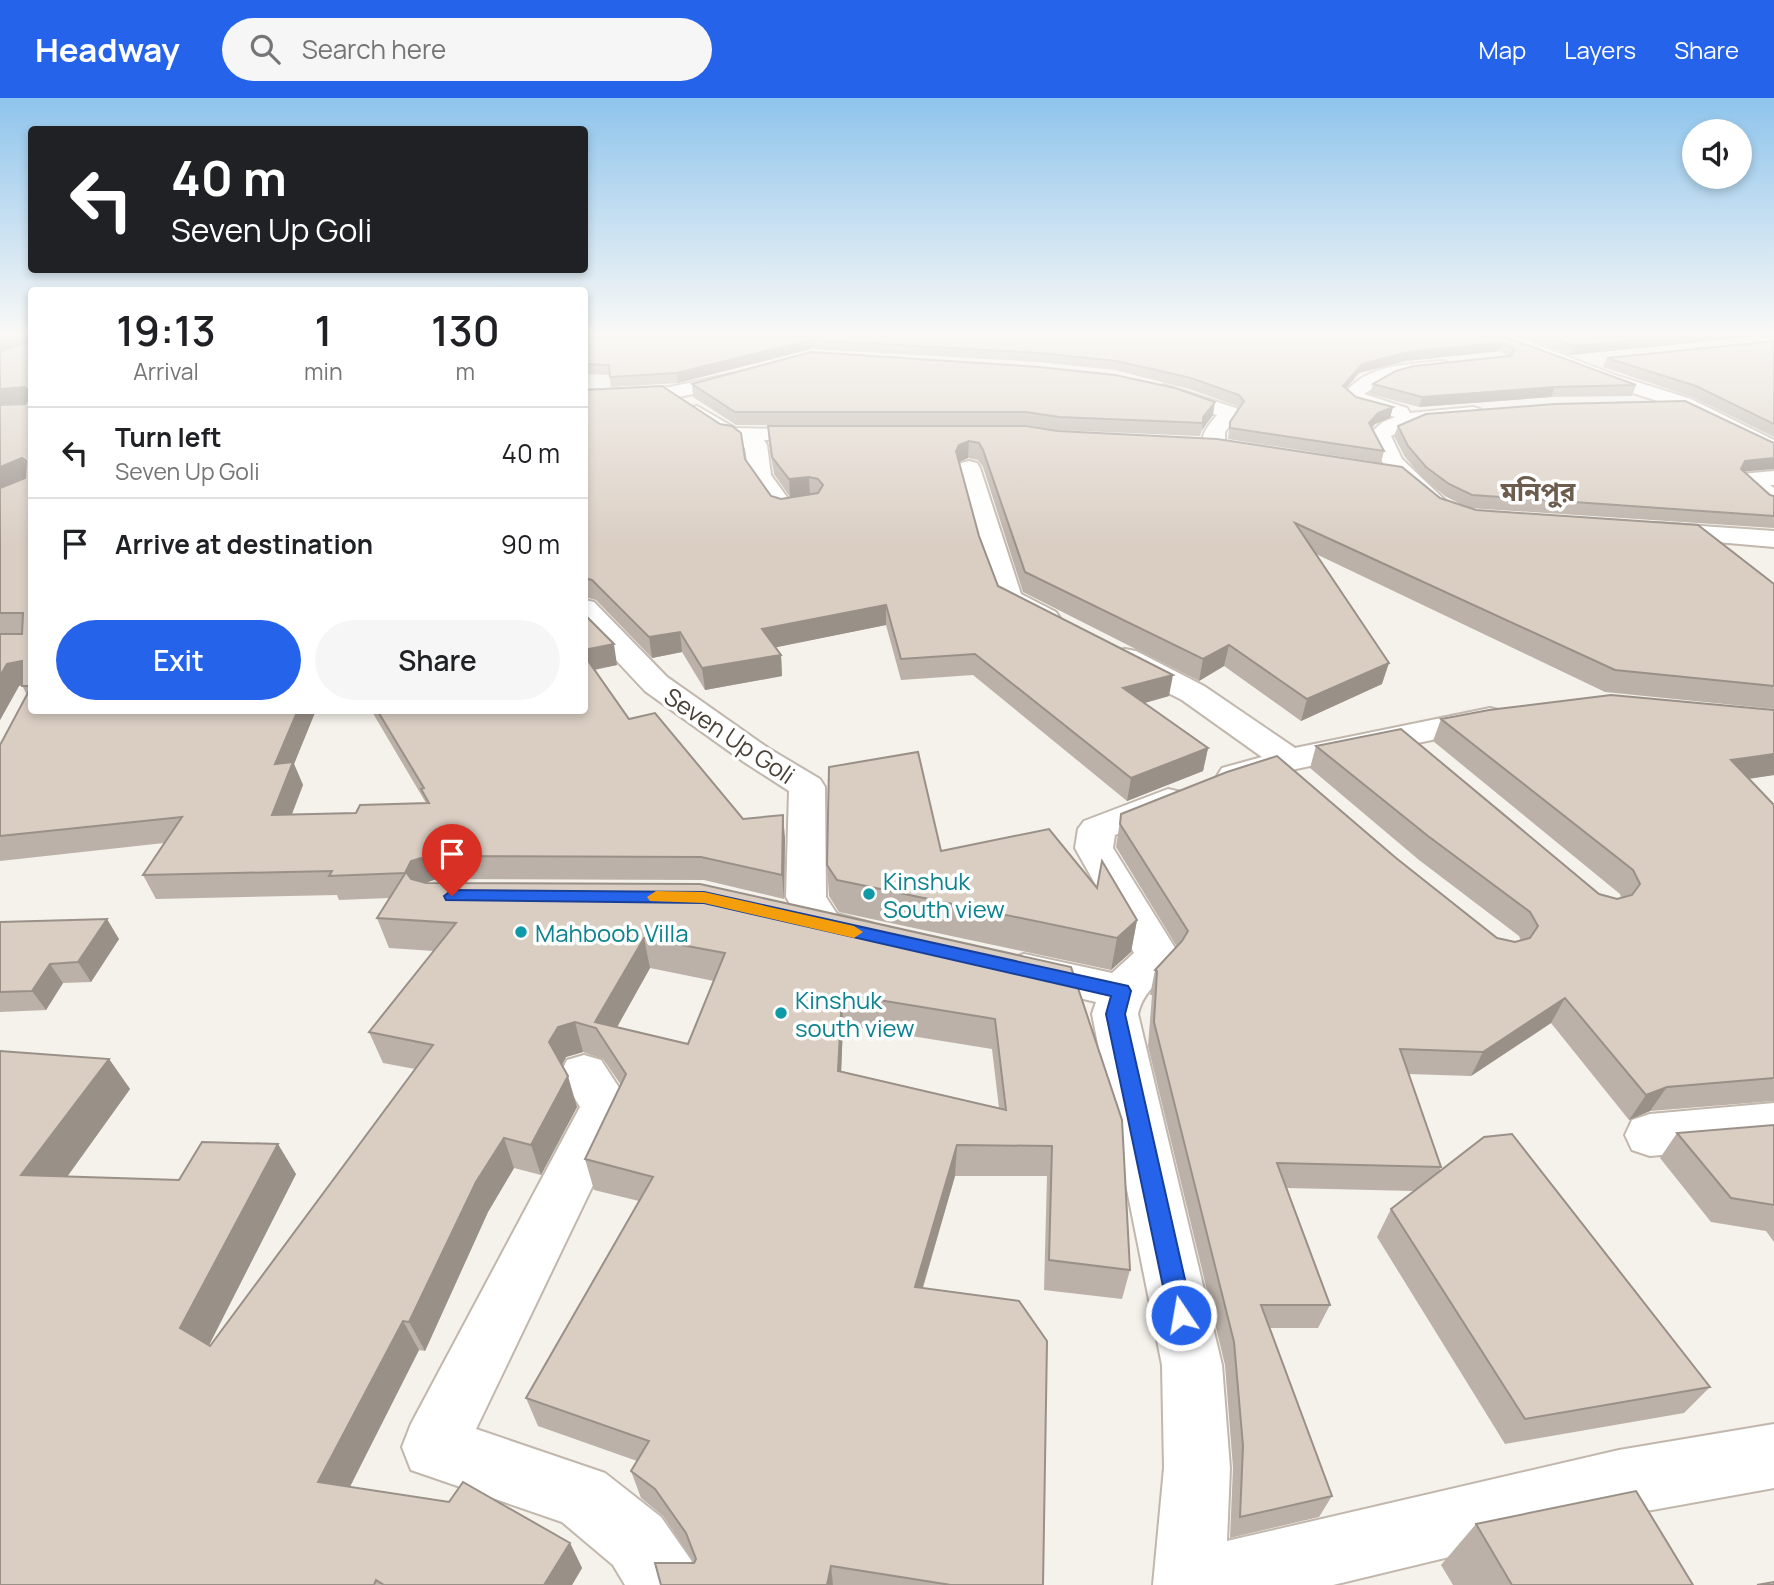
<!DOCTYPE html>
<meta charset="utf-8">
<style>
body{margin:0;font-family:Manrope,"Noto Sans Bengali",sans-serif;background:#f6f6f6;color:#202124;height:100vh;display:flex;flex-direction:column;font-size:26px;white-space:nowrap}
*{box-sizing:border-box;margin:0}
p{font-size:23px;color:#757577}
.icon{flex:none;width:38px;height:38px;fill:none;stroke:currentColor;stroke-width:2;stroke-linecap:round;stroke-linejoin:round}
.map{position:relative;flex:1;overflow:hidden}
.sheet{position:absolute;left:28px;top:189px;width:560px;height:427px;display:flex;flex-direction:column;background:#fff;border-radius:7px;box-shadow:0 4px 10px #0003}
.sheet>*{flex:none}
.hud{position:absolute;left:28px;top:28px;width:560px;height:147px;border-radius:7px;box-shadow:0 4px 10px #0003;background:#202124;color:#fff;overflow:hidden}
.tools{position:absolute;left:1682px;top:21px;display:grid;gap:14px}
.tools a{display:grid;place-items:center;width:70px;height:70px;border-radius:50%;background:#fff;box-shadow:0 4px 10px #0003;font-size:35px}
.pin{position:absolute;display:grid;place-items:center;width:60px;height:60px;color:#fff;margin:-72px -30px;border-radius:50% 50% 50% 0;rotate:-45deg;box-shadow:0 0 7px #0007}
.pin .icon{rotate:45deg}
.me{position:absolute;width:77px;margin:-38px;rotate:348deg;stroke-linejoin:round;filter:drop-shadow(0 0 5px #0008)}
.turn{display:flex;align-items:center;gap:24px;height:147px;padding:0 28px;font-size:32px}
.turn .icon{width:91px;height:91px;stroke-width:2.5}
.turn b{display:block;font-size:49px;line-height:60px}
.eta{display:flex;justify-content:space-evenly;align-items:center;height:119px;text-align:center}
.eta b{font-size:42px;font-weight:600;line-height:49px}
.primary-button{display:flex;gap:14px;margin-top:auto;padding:14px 28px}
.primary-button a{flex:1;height:80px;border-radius:42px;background:#2563eb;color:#fff;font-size:28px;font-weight:600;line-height:80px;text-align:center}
.primary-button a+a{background:#f6f6f6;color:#202124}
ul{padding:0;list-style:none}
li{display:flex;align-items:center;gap:21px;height:91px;padding:0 28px;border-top:2px solid #e0e0e0}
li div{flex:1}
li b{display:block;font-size:26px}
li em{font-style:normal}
header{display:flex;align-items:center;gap:42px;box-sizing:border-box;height:98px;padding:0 35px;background:#2563eb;color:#fff}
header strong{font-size:33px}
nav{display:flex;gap:38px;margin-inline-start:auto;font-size:24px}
.search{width:490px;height:63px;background:#f6f6f6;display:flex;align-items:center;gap:18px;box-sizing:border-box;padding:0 24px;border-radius:38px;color:#757577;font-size:26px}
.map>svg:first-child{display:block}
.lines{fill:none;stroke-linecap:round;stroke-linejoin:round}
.minor-casing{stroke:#c1b7ad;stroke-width:4}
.minor{fill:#fff;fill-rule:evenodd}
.wall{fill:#bbb1a8;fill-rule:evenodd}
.shaded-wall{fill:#999088}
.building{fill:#dacec3;stroke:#999088;stroke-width:2;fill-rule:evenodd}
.route{fill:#2563eb;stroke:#184099;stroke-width:2}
.slow{fill:#f59e0b}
.culture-dot{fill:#0f9aa8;stroke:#fff;stroke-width:2.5}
.labels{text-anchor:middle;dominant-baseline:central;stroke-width:7;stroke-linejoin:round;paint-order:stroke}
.street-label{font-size:24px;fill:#4a4138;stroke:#fff}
.culture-label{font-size:24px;fill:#0d838f;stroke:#fff;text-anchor:start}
.far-district-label{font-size:26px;font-weight:bold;fill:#6c5d4f;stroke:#fff}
</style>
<header>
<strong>Headway</strong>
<div class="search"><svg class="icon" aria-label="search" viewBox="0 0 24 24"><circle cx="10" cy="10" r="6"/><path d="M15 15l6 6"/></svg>Search here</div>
<nav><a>Map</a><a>Layers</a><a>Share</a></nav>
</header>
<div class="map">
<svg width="1774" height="1487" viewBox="0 0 1774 1487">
<rect width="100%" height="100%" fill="#f5f1eb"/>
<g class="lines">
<g class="minor-casing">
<g id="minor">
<polygon points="1490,238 1514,238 1615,277 1691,301 1774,342 1774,357 1677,309 1601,285 1493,242"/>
<path d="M1440,263L1446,264L1449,268L1446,272L1387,282L1364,296L1407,310L1410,315L1473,309L1480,311L1483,315L1480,319L1473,321L1416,326L1391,338L1402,361L1449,406L1446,411C1417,418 1375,361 1369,336L1383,324L1395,319L1356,308L1343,298C1365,266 1405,267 1440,263Z"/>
<polygon points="731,276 740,282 738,286 670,301 584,305 584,293 670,289"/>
<path d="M1164,287L1236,310L1239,314L1225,334V348L1222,353H1206C1197,339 1208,328 1217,317L1157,297L1154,293L1157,289Z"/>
<polygon points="697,308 735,330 826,332 830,336 826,340 819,342 764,342 767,347 771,377 789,402 809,399 818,401 821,406 818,411 783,417 774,415 749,377 745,350 734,342 723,340 690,318 687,314 690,310"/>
<path d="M969,363L977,365L980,370L1021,496L1056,514L1060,520L1056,526C1038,531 1006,517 995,501L980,456L958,370L961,365Z"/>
<polygon points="1774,373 1774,387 1770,387 1774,390 1774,409 1766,407 1737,381 1741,376"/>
<polygon points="1657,425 1774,433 1774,449 1648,438 1644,433 1648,428"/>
<polygon points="584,502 594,504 667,579 768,650 820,681 825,689 826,799 837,816 871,825 877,835 871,845 856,850 808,837 786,799 789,693 744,664 645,593 584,528"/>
<polygon points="1125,551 1136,553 1204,588 1295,650 1490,610 1502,613 1507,620 1502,627 1296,671 1235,689 1222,686 1217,678 1222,670 1262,659 1182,602 1114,567 1110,560 1114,553"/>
<path d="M1168,691L1181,694L1186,702L1181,710L1115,737L1113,750L1180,858C1166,881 1144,889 1138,916L1222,1267L1230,1370L1227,1443L1619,1352L1774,1326V1390L1619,1418L1333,1487H1153L1164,1370L1162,1267L1092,916L1096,904L1008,883L1002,872L1008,861L1024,856L1112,875L1134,855L1075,750L1078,731L1084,723Z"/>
<polygon points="584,957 601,962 631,1008 476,1331 605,1375 661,1419 691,1462 701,1487 625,1487 613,1467 562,1424 411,1372 402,1349 411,1326 580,1009 560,976 567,962"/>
<polygon points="1774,1005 1774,1047 1650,1058 1632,1052 1625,1037 1632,1022 1650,1016"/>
</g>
</g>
<use href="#minor" class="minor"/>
</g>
<g class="wall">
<path d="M0,238H32V612H316L294,666L303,687L291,716L356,715L426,705L371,612H584V516L617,567L595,572L629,621L743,721L785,740L784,801L704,782L436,781L426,785L1071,869L1130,1172L1122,1201L1044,1192L1047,1078H955L923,1190L1043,1487H661L694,1464L663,1418L641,1400L631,1373L637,1363L538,1328L526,1300L639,1103L594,1092L585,1061L621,987L603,961L583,954L566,959L562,967L577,1009L541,1077L514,1070L488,1114L425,1253L419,1252L350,1389L570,1445L582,1470L572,1487H0V953L109,961L130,991L67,1079L179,1082L296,1076L209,1247L210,1248L415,971L383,965L369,934L434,853L389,850L377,820L389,800L339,802L337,797L156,801L143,777L164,745L0,763V647L27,597L22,587L19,588L0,622V536L23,535H0ZM650,870L714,883L688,946L617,929ZM843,927L992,951L999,1010L841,973Z"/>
<polygon points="1503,238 1636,287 1632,298 1551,299 1419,309 1370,296 1373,286 1508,258 1500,253 1406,263 1359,275 1346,291 1356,299 1393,309 1390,320 1375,326 1372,330 1384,353 1381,365 1228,341 1230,324 1239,310 1237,308 1189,291 1115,272 1038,264 811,251 678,285 611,289 609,277 584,276 584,239"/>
<polygon points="1521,238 1759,238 1570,257"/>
<polygon points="1774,243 1774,339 1692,299 1603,269 1607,260"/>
<polygon points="692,286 1213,317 1202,332 1200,338 1057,332 1025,327 736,327 693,299"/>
<polygon points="584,292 745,361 771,398 781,401 810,397 790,399 774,376 769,345 768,328 1026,328 1440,400 1466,409 1445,398 1423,380 1405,359 1394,338 1398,328 1744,374 1770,397 1774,398 1774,430 1469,410 1774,486 1774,611 1605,594 1316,456 1382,586 1301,623 1224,568 1199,583 1023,494 983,369 978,362 968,360 959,364 979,438 998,488 1169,598 1144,605 1208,650 1203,673 1127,703 973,577 901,582 886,527 775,549 781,557 782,578 705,592 682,554 652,560 596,502 585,499"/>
<polygon points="1774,612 1774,677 1749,681 1774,707 1774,1003 1650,1013 1629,1022 1551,925 1471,978 1409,976 1441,1069 1439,1074 1710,1289 1684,1315 1505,1346 1377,1139 1391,1111 1414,1093 1287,1090 1330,1207 1318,1230 1270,1230 1332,1398 1319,1419 1230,1440 1233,1370 1225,1267 1148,948 1152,897 1150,897 1155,872 1177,849 1116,749 1121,716 1396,760 1497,840 1515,844 1521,843 1519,838 1419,762 1310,670 1316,648 1599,796 1617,801 1621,799 1620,796 1433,643 1441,621"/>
<polygon points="941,753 1097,790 1137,822 1131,854 1111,872 839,814 829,798 827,767"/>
<polygon points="0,824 119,841 91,884 63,885 46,912 0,914"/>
<polygon points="1774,1027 1774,1144 1766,1133 1711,1124 1660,1060 1677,1035"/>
<polygon points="1476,1426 1693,1487 1453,1487 1441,1467"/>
</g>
<g class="shaded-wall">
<polygon points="0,238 29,238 31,243 0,255"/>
<polygon points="1672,238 1759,238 1570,257 1574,248"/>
<polygon points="811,242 811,251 678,285 676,275"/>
<polygon points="1503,244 1500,253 1406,263 1359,275 1340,298 1343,288 1362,266 1408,254"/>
<polygon points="24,289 32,304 0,307 0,291"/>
<polygon points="1555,289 1551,299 1419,309 1422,299"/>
<polygon points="1215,304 1213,317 1202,332 1203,319"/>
<polygon points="1393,309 1390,320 1375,326 1366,336 1369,325 1378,315"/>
<polygon points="969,343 968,360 959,364 956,353 959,347"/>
<polygon points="22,360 31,378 0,391 0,369"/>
<polygon points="1774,360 1774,371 1739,374 1745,363"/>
<polygon points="809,379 810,396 790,399 789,381"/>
<polygon points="886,507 886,527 763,552 762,531"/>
<polygon points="680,534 682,554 652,560 649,539"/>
<polygon points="614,546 617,567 586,573 584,552"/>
<polygon points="1229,547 1224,568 1199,583 1203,561"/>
<polygon points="781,557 782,578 705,592 702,570"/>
<polygon points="22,563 32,584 19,588 0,622 0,578 7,566"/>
<polygon points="1389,565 1382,586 1301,623 1307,601"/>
<polygon points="1173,577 1169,598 1120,612 1123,590"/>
<polygon points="298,612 316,612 294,666 303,687 283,740 272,717 275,666"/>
<polygon points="1208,650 1203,673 1127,703 1131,680"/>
<polygon points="1774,656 1774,677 1718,685 1731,662"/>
<polygon points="783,717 785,740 784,801 782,777"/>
<polygon points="428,758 436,781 420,787 414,799 405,775 411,763"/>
<polygon points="107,821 119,841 91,884 78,864"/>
<polygon points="1137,822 1131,854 1111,872 1117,840"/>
<polygon points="644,840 650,870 607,947 595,924"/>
<polygon points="50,866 63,885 46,912 32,893"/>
<polygon points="842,896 843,927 840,1003 838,973"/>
<polygon points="1565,900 1551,925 1471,978 1483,954"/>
<polygon points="575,924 583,954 566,959 558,975 549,944 558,929"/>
<polygon points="109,961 130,991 46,1108 21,1077"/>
<polygon points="568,978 577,1009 541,1077 531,1047"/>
<polygon points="1667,989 1650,1013 1629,1022 1646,997"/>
<polygon points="504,1040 514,1070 488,1114 425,1253 409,1224 476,1084"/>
<polygon points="278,1046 296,1076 203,1259 180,1230"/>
<polygon points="957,1047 955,1078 914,1219 915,1189"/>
<polygon points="403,1223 419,1252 339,1410 318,1384"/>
<polygon points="570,1445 582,1470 572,1487 544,1487"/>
<polygon points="831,1468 833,1487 827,1487"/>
</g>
<g class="building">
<polygon points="28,238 32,238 32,612 298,612 275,666 293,664 272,717 356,715 360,707 429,705 421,691 424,690 377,612 584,612 584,557 629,621 655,615 743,721 783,717 782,777 701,759 428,758 411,763 405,775 329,778 332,773 143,777 182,719 0,738 0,647 30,591 30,588 22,588 22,563 7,566 0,578 0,536 22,536 23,515 0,515 0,390 25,380 26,363 22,360 0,369 0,307 25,306 27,303 27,291 24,289 0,291 0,254 28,244"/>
<polygon points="804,238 1503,238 1636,287 1555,289 1422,299 1373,286 1396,273 1414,268 1510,258 1515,251 1503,244 1408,254 1362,266 1343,288 1356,299 1393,309 1378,315 1369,325 1384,353 1230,330 1230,324 1244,303 1239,297 1191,280 1116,263 1039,255 811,242 676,275 610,279 609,267 584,266 584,239 802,239"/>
<polygon points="1548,238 1672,238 1574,248"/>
<polygon points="1774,243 1774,326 1696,288 1607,260"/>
<polygon points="811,254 1039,269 1115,277 1175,290 1215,304 1203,319 1203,325 1059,319 1026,314 735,314 692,286"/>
<polygon points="662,288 720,326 732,328 741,335 745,361 771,398 781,401 818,395 823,387 818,381 809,379 789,381 772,359 768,328 1026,328 1058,333 1217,341 1402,369 1440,400 1476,412 1698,427 1774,486 1774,588 1615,572 1295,425 1389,565 1307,601 1229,547 1203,561 1025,474 983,352 979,345 969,343 959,347 956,353 979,438 998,488 1173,577 1123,590 1208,650 1131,680 975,556 901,561 886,507 762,531 781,557 702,570 680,534 649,539 592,482 584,480 584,292"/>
<polygon points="1685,303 1774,345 1774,360 1745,363 1741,371 1770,397 1774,398 1774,418 1472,397 1449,386 1426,369 1408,348 1398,328 1426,316 1555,306"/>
<polygon points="584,516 614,546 584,552"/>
<polygon points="1611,597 1774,612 1774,656 1731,662 1774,707 1774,980 1667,989 1646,997 1565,900 1483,954 1400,951 1441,1069 1277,1065 1330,1207 1261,1207 1332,1398 1240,1419 1243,1348 1234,1244 1154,924 1157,873 1155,872 1182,843 1188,833 1120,726 1121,716 1227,674 1277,658 1396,760 1497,840 1515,844 1530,840 1538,828 1530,814 1428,738 1316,648 1401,631 1599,796 1617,801 1632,797 1640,786 1633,772 1441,621 1489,612"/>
<polygon points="918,654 941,753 1049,731 1097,790 1102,763 1137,822 1117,840 837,782 827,767 829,669"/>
<path d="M406,774L411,781L426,785L700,786L1071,869L1122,1022L1130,1172L1049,1162L1052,1048L957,1047L915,1189L1019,1203L1047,1243L1043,1487H951L831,1468L827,1487H661L655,1465H694L696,1461L686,1435L655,1391L631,1373L649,1343L526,1300L653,1079L585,1061L626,976L596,930L575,924L558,929L549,944L568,978L531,1047L504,1040L476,1084L409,1224L403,1223L318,1384L449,1404L463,1384L570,1445L544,1487H384L376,1482L374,1487H0V953L109,961L21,1077L179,1082L202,1044L278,1046L180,1230L210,1248L433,947L369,934L456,825L377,820ZM644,840L725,855L688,946L595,924ZM842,896L995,921L1006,1012L838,973Z"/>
<polygon points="107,821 78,864 50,866 32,893 0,894 0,824"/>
<polygon points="1774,1027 1774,1107 1731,1100 1677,1035"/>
<polygon points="1512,1036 1710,1289 1525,1321 1391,1111 1484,1039"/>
<polygon points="1636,1393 1693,1487 1512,1487 1476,1426"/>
<polygon points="1774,1484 1774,1487 1757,1487"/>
</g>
<linearGradient id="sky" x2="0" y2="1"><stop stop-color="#8ec4ec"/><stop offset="0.53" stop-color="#faf9f6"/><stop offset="1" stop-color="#faf9f6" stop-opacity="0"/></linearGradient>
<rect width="1774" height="446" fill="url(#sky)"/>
<polygon class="route" points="452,792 704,794 1128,888 1131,893 1125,916 1193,1217 1190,1225 1181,1228 1173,1225 1169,1217 1106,916 1111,898 704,805 446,802 444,798"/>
<polygon class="slow" points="656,793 704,794 854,828 863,834 854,840 704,805 650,803 647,799"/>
<g class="culture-dot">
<circle cx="869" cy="796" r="7"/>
<circle cx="521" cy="834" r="7"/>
<circle cx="781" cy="915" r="7"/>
</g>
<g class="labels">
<g class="street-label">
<text transform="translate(730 637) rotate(34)">Seven Up Goli</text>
</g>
<g class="culture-label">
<text x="883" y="782">Kinshuk<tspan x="883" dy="28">South view</tspan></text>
<text x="535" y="834">Mahboob Villa</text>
<text x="795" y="901">Kinshuk<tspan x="795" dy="28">south view</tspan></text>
</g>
<g class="far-district-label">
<text x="1538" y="393">মনিপুর</text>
</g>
</g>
</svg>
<div class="tools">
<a><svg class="icon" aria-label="sound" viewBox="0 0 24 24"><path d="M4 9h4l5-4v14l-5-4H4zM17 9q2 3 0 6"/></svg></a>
</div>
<div class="pin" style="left:452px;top:798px;background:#d93025"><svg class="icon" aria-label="arrive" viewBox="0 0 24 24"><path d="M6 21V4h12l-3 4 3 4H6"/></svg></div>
<svg class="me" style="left:1181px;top:1217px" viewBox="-20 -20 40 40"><circle r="17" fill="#2563eb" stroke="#fff" stroke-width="3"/><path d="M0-11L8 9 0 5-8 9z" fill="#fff"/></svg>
<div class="hud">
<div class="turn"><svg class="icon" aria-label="left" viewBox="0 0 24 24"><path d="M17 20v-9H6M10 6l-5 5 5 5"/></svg><div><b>40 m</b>Seven Up Goli</div></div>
</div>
<section class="sheet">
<div class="eta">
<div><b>19:13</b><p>Arrival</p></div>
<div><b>1</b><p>min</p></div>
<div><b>130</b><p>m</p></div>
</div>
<ul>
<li><svg class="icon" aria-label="left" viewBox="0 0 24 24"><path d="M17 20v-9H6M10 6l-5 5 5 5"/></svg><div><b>Turn left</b><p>Seven Up Goli</p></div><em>40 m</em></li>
<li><svg class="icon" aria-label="arrive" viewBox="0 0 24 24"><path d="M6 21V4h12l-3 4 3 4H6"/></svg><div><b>Arrive at destination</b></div><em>90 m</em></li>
</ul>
<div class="primary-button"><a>Exit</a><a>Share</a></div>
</section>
</div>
